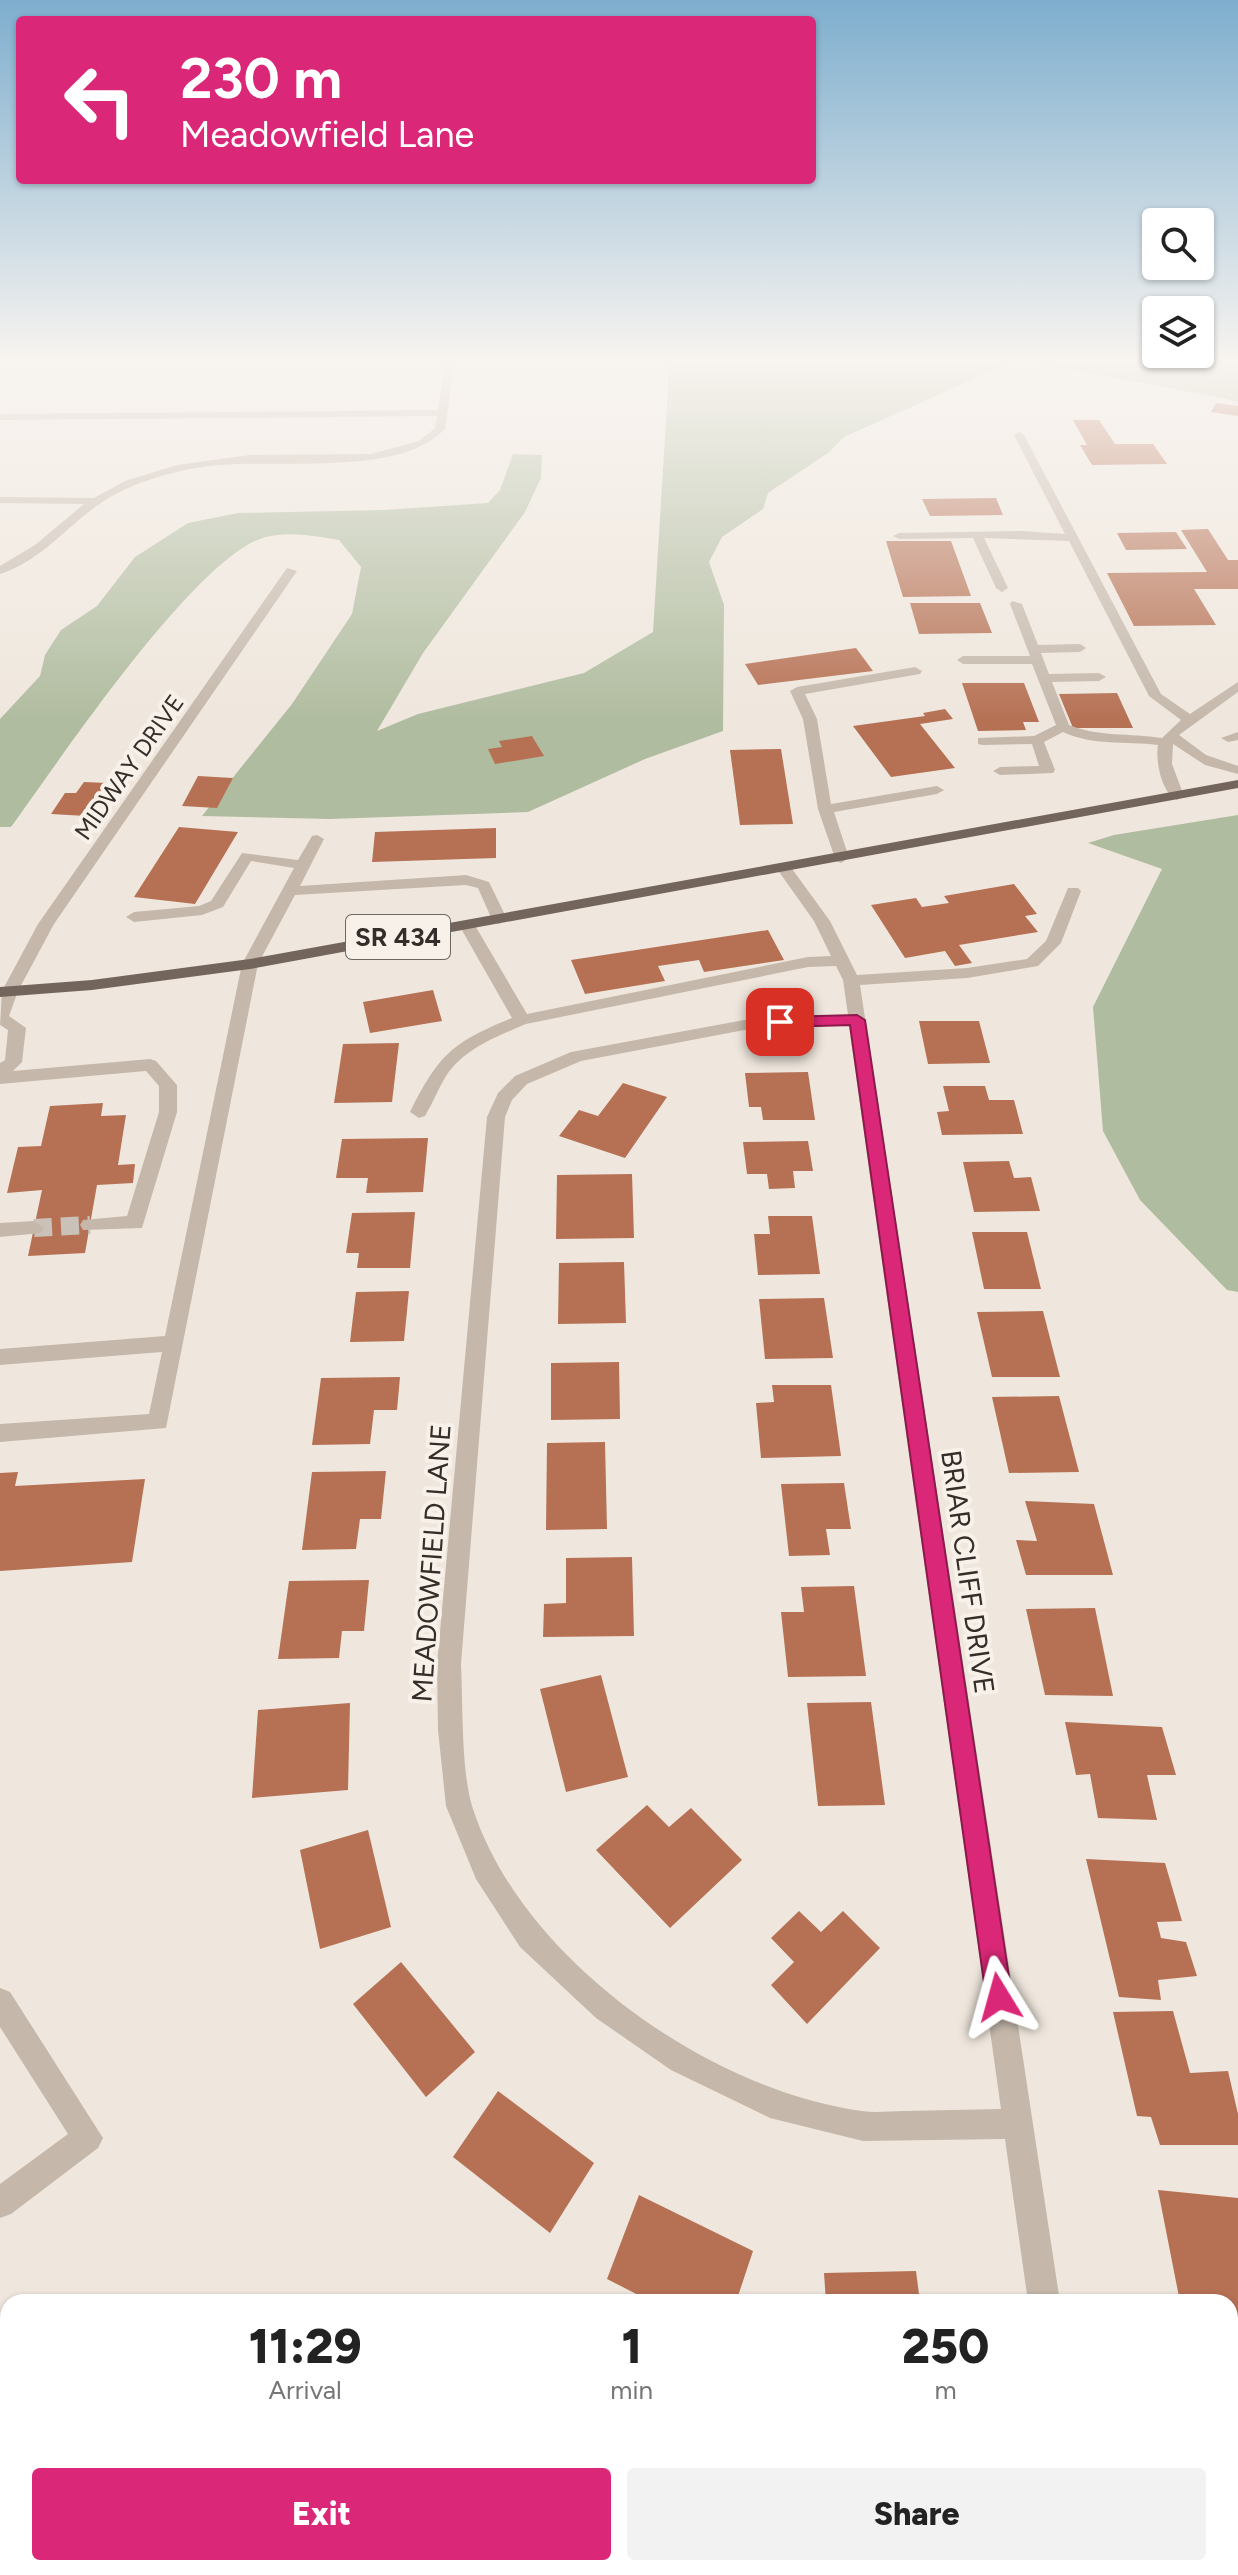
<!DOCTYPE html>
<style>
body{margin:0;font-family:Figtree,sans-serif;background:#f2f2f2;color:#222;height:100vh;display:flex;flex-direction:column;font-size:30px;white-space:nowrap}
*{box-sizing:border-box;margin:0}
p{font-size:26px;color:#767676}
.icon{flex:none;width:44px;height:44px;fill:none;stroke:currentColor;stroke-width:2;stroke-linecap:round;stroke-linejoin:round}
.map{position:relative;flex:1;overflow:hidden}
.side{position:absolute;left:0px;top:2294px;width:1238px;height:282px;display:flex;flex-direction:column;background:#fff;border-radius:24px 24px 0 0;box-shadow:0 2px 6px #0004}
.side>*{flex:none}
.guide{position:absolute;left:16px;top:16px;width:800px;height:168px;border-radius:8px;box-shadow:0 2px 6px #0004;background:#db2777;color:#fff;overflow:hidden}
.tools{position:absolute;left:1142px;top:208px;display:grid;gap:16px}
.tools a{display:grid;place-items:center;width:72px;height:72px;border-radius:8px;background:#fff;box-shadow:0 2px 6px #0004;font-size:40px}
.pin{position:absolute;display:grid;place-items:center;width:68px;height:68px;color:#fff;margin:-34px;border-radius:16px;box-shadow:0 4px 12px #0006}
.me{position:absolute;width:88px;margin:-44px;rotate:352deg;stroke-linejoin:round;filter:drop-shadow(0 0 6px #0008)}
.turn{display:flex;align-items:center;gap:28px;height:168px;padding:0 32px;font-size:36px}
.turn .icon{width:104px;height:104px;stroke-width:2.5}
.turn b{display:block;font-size:56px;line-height:68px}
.eta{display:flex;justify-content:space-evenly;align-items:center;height:136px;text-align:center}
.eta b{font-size:48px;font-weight:800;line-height:56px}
.primary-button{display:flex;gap:16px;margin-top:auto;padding:16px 32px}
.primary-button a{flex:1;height:92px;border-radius:8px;background:#db2777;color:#fff;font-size:32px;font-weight:800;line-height:92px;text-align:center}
.primary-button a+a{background:#f2f2f2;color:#222}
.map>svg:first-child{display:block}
.green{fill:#b0bc9f}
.building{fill:#b67154}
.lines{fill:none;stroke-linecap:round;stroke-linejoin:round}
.minor-tunnel{stroke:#cac2b9;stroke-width:18;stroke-dasharray:18 9;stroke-linecap:butt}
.minor{fill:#c5b8ab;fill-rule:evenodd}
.major{fill:#74655c;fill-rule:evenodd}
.route{fill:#db2777;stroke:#8e194d;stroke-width:2}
.labels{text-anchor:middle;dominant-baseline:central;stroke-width:8;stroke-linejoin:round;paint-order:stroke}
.far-street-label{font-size:24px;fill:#342d29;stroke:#f7f1e9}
.shield{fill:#f7f1e9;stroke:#6e6863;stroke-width:2}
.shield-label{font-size:26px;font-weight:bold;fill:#342d29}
.street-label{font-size:28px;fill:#342d29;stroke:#f7f1e9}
</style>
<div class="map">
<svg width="1238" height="2575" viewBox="0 0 1238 2575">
<rect width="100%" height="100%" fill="#efe7dd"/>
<g class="green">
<path d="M667,361H1014L844,437L828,453L768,493L763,509L722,537L709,562L724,605L723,731L645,759L528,812L330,819L202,816L292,704L352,614L361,567L339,540C316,536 289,531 266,537C196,555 58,763 11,827H0V719L40,676L45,655L61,630L97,606L135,557L188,523L238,513L384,510L488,503L500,490L513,454L542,455L541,478L525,512L423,653L377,731L418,714L584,673L653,632L668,389Z"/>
<polygon points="1023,361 1238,361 1238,402 1222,398"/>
<polygon points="1238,815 1238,1292 1227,1290 1140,1200 1103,1131 1093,1007 1162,869 1088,843 1114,835"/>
</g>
<g class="building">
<polygon points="1216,403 1238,406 1238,416 1211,412"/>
<polygon points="1073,420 1099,420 1115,444 1153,444 1167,464 1092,465 1080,445 1087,445"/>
<polygon points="996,498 1003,515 930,516 922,499"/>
<polygon points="1208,529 1228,560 1238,560 1238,589 1194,589 1216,625 1134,626 1107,573 1207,572 1181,530"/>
<polygon points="1176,532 1187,549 1126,550 1117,533"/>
<polygon points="886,541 951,541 971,596 903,597"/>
<polygon points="910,603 980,603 992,633 919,634"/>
<polygon points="856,648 873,671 758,685 745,664"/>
<polygon points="962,683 1024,683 1039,722 1023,722 1026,730 978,731"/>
<polygon points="1117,693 1133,728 1073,728 1059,694"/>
<polygon points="945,709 953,719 920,724 955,768 891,777 853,726 925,716 923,713"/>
<polygon points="532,736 544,756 495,764 488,749 502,747 499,741"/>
<polygon points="781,749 793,824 740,825 730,750"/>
<polygon points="198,776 233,778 217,808 182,806"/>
<polygon points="84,782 107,783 86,816 51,814 65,793 76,793"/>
<polygon points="179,827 238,832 195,904 134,897"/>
<polygon points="496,828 496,858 372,862 375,832"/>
<polygon points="1014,884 1037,914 1025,916 1038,932 959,945 972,963 955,966 945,951 905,958 871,905 916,898 922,907 949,903 944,896"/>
<polygon points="768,930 784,960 704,972 699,960 658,966 665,981 585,994 571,960"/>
<polygon points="433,990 442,1021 370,1033 363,1002"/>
<polygon points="919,1021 979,1021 990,1063 928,1064"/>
<polygon points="399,1043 392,1102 334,1103 343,1044"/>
<polygon points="808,1072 815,1120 763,1120 761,1107 749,1107 745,1073"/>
<polygon points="623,1083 667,1097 625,1158 559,1136 579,1110 598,1116"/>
<polygon points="943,1086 985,1086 989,1100 1014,1100 1023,1134 942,1135 937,1112 949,1111"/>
<polygon points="103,1103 101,1116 126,1115 118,1165 135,1164 133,1183 97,1185 85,1253 28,1256 42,1190 7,1193 18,1147 41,1146 50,1106"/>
<polygon points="428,1138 423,1192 366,1193 368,1178 336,1178 342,1139"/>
<polygon points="808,1141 813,1171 793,1171 795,1188 769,1189 767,1174 747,1174 743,1142"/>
<polygon points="1009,1161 1014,1178 1031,1177 1040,1211 974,1212 963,1162"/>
<polygon points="632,1174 634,1238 556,1239 557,1175"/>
<polygon points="415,1212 410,1268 357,1268 359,1253 346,1253 352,1213"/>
<polygon points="768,1216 812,1216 820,1274 758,1275 754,1234 770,1234"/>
<polygon points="972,1232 1027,1232 1041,1289 984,1289"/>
<polygon points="624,1262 626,1323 558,1324 559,1263"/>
<polygon points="409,1291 404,1341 350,1342 356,1292"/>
<polygon points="824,1298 833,1358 765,1359 759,1299"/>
<polygon points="1043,1311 1060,1377 992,1377 977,1312"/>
<polygon points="619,1362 620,1419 551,1420 551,1363"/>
<polygon points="400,1377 397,1410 374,1410 370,1444 312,1445 321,1378"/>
<polygon points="772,1385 831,1385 841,1456 761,1458 756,1403 774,1402"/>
<polygon points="1059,1396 1079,1472 1009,1473 992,1397"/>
<polygon points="605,1442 607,1529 546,1530 547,1443"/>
<polygon points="386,1471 381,1519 360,1519 356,1549 302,1550 312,1472"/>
<polygon points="18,1472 15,1486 145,1479 132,1562 0,1571 0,1473"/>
<polygon points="844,1483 851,1529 826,1529 830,1555 789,1556 781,1484"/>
<polygon points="1025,1501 1094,1504 1113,1575 1026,1575 1016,1540 1037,1541"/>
<polygon points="632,1557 634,1636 543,1637 544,1604 566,1603 566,1558"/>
<polygon points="369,1580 364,1631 342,1631 339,1658 278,1659 289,1581"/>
<polygon points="854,1586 866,1676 788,1677 781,1612 804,1612 801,1587"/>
<polygon points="1095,1608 1113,1696 1045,1695 1026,1609"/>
<polygon points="601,1675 628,1777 566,1792 540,1689"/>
<polygon points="871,1702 885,1805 818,1806 807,1703"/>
<polygon points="350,1703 348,1790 252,1798 258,1710"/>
<polygon points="1065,1722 1162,1727 1176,1775 1147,1775 1157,1820 1098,1818 1090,1774 1076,1775"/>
<polygon points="647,1805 669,1827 691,1808 742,1860 670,1928 596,1850"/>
<polygon points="368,1830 391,1927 320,1949 300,1850"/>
<polygon points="1086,1859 1165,1863 1182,1921 1157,1922 1161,1938 1186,1942 1197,1976 1158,1980 1161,2000 1119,1997"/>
<polygon points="799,1911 821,1932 843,1911 880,1948 807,2024 771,1985 794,1962 771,1938"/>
<polygon points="401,1962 475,2052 426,2097 353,2004"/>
<polygon points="1173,2011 1190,2073 1228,2071 1238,2114 1238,2145 1160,2145 1151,2117 1137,2116 1113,2012"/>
<polygon points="498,2091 594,2163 550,2233 453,2157"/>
<polygon points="1158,2190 1238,2198 1238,2349 1230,2349 1230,2302 1180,2302"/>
<polygon points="639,2195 753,2251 736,2302 652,2302 607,2279"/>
<polygon points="916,2271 920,2302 826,2302 824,2273"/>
<polygon points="1230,2403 1238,2404 1238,2558 1230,2558"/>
<polygon points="8,2551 8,2568 32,2568 35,2575 0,2575 0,2558"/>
</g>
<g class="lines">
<polyline class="minor-tunnel" points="34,1228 90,1225"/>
<g class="minor">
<path d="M445,361H455L445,429C395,481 266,455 196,468C158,475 120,487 90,511C61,533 36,563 0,574V566L35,545L84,504L0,503V497L94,498L125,481L177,465L250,455L371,454L419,441L435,428L437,416L0,420V414L438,410Z"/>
<path d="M1019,432L1024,435L1161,694L1190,714L1238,682V692L1179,735L1206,755L1238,766V774L1205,765L1173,744L1172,764L1184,796L1177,800C1162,794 1155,761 1158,745C1124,741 1094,746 1063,732L1044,742L1055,770L1053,773L1000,775L993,771L1000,767L1039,766L1032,744L983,745L978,744V738L1034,736L1056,725L1032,664H963L957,660L963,656H1030L1010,604L1012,601L1022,604L1038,645L1080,644L1086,648L1080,652L1041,653L1049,674L1099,673L1106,677L1099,681L1052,682L1069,725C1098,737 1130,733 1162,738L1181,720L1149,696L1069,541L984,538L1008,588L1002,592L996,588L973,538L899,539L893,536L899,533L1022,531L1065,534L1014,435Z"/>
<polygon points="287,568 297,571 54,924 18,991 9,1016 26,1028 22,1062 13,1071 150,1059 156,1061 177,1085 177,1112 142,1228 83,1230 80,1225 83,1220 127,1216 159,1112 159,1086 146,1071 0,1084 0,1063 5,1060 8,1030 0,1025 2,991 38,924"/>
<polygon points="915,667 922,671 920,674 805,694 817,719 831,804 937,786 944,790 937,794 834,812 849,858 841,863 836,861 818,809 803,719 790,691 797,687"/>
<polygon points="1238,732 1238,740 1228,742 1221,738"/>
<polygon points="317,835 324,839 300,886 466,875 489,882 507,919 499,924 493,922 478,888 466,885 295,895 258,964 166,1428 0,1442 0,1424 149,1414 162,1352 0,1365 0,1349 165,1336 242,964 294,868 251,861 223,907 202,915 134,922 126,917 134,912 199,906 211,901 242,853 298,860 312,836"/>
<path d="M785,864L790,866L830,921L857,975L967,968L1027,959L1046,941L1068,888H1078L1081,891L1061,943L1038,966L967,978L860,985L1060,2302H1028L1005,2139L863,2141L770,2118L671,2070L596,2018L520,1947L476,1879L446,1806L438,1730L437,1664L487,1117L498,1093L515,1076L571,1052L755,1018L848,1015L843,980L836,966L808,967L526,1024C496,1037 465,1048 446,1076C438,1089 433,1103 425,1116L419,1118L410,1112C439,1054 453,1042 512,1018L459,925L461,922H473L527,1014L808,957L831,956L814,921L777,869ZM849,1026L1001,2109C969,2110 937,2110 904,2111C891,2111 876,2113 862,2111C708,2090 522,1959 473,1809C461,1773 463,1703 461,1664L505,1117L512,1100L527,1084L581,1061L755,1028Z"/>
<polygon points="34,1221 44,1228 41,1233 0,1237 0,1223"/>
<polygon points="0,1988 10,1992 103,2138 98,2148 11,2214 0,2218 0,2184 68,2134 0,2027"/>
</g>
<polygon class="major" points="1238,780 1238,788 250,969 92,990 0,997 0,987 92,980 250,959"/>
</g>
<linearGradient id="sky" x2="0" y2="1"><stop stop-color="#7eaece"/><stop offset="0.5" stop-color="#f8f4f0"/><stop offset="1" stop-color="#f8f4f0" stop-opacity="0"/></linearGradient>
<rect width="1238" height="721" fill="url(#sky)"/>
<polygon class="route" points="857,1015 865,1020 1012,1997 1008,2006 999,2010 990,2006 986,1997 850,1025 780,1027 773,1022 780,1017"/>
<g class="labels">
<g class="far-street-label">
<text transform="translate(129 767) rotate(-55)">MIDWAY DRIVE</text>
</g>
<rect class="shield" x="346" y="915" width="104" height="44" rx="6"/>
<g class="shield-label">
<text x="398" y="937">SR 434</text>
</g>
<g class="street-label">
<text transform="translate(431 1563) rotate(-86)">MEADOWFIELD LANE</text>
<text transform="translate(968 1572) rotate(82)">BRIAR CLIFF DRIVE</text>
</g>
</g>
</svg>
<div class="tools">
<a><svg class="icon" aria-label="search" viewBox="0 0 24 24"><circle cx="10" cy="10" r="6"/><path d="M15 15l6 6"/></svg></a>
<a><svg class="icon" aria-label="layers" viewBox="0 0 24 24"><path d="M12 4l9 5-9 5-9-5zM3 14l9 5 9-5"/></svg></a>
</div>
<div class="pin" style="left:780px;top:1022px;background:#d93025"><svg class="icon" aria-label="arrive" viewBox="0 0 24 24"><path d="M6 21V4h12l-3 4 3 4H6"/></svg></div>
<svg class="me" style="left:999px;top:1997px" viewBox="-20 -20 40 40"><path d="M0-17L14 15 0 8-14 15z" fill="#db2777" stroke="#fff" stroke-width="4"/></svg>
<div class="guide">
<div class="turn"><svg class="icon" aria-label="left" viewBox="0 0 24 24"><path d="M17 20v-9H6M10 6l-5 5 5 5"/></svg><div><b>230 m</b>Meadowfield Lane</div></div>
</div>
<section class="side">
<div class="eta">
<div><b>11:29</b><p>Arrival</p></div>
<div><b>1</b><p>min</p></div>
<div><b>250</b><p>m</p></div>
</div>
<div class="primary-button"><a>Exit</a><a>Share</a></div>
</section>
</div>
